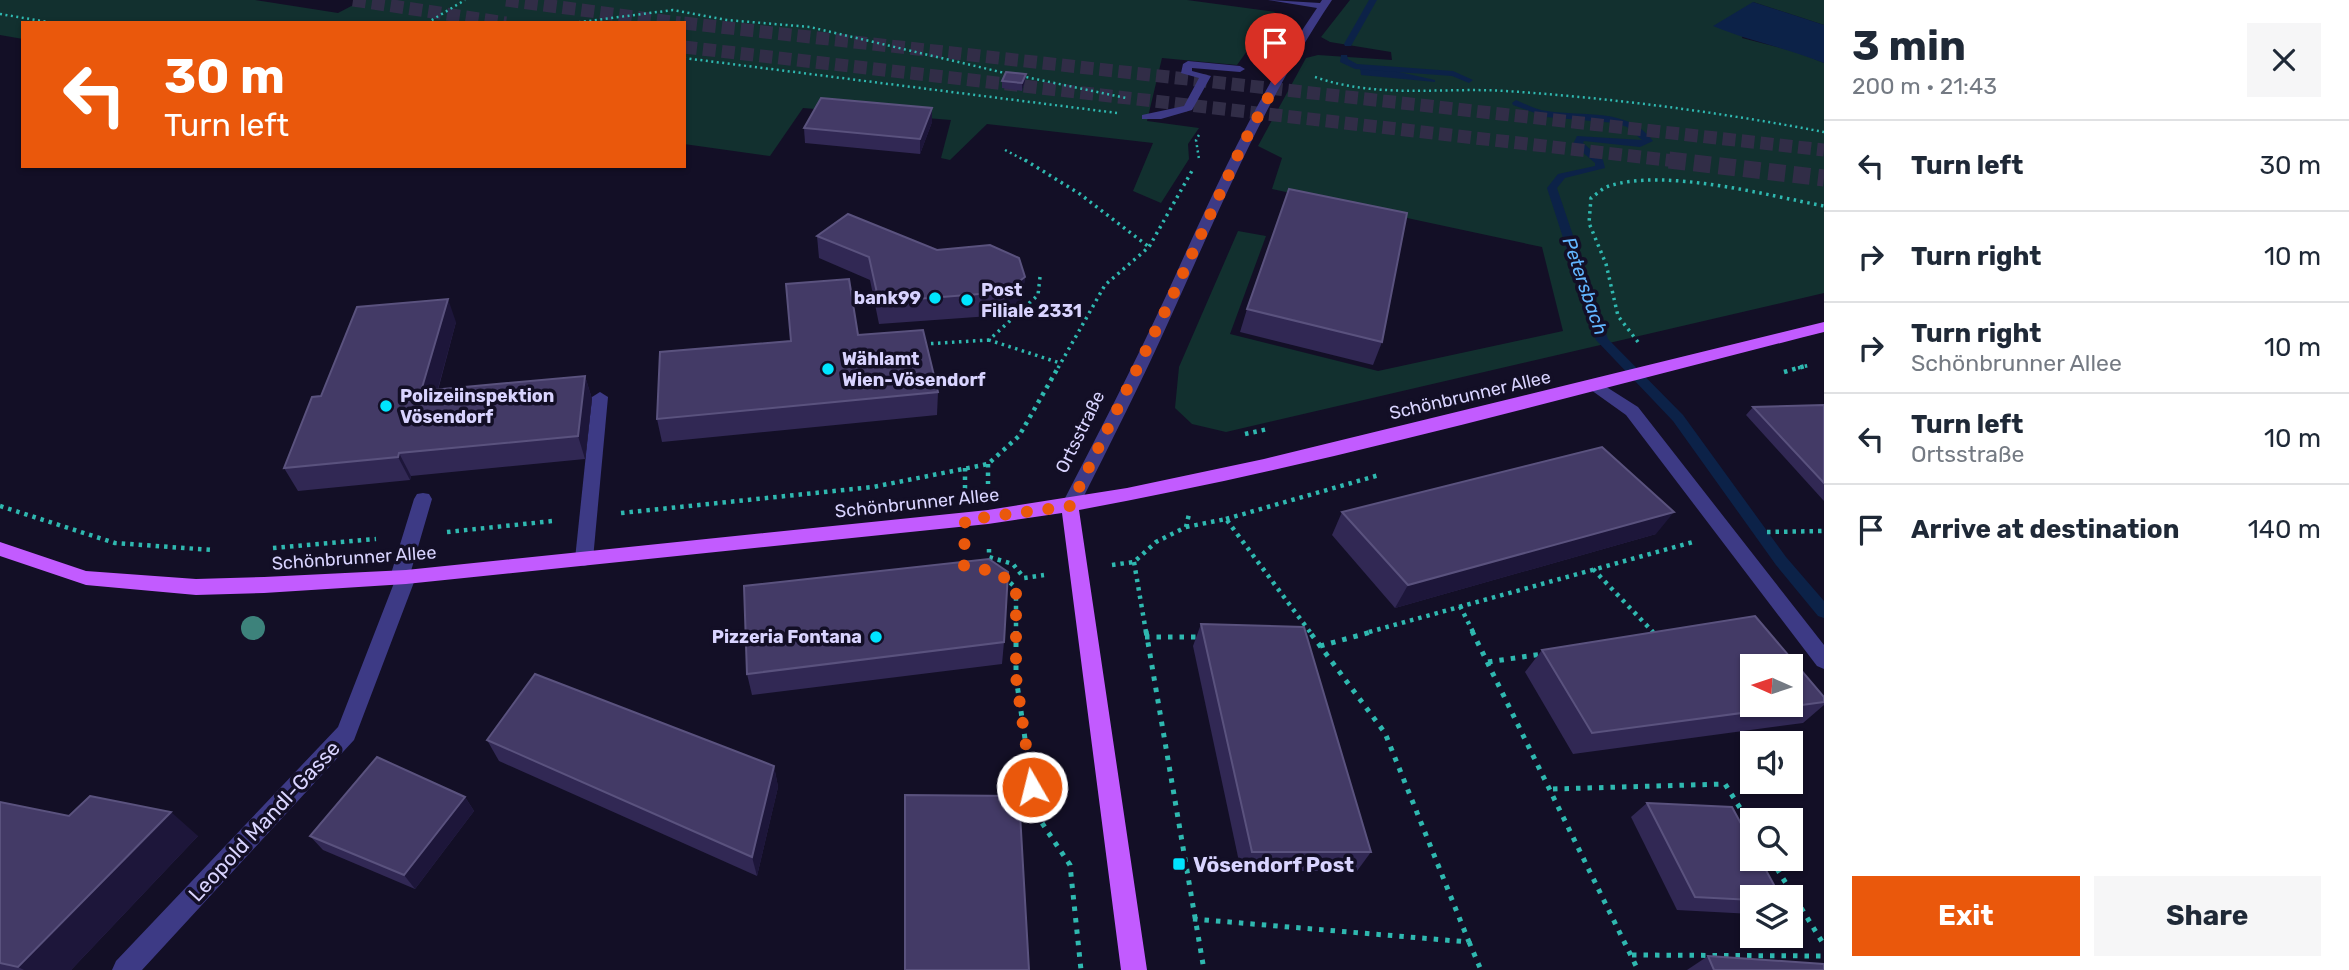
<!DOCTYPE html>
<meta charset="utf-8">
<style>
body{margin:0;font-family:Rubik,sans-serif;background:#f6f6f7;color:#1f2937;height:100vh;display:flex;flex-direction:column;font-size:26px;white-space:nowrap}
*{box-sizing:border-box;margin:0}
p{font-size:23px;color:#747a83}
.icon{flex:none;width:38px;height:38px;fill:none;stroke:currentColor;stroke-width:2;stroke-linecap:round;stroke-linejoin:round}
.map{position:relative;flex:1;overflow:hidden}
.details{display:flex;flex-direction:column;background:#fff;width:525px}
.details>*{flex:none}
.top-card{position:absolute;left:21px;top:21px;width:665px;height:147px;border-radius:0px;box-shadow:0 2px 5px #0004;background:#ea580c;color:#fff;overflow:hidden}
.needle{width:46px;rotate:273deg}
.controls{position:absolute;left:1740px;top:654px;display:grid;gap:14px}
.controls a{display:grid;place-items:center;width:63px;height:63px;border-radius:0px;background:#fff;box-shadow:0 2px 5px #0004;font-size:35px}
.pin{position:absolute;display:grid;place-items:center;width:60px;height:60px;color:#fff;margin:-72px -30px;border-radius:50% 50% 50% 0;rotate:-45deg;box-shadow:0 0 7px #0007}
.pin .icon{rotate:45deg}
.me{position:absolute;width:77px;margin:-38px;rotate:352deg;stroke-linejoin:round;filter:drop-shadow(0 0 5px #0008)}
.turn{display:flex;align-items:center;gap:24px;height:147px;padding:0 28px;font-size:32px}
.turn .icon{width:91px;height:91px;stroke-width:2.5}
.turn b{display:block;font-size:49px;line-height:60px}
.round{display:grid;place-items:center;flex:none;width:74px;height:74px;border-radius:0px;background:#f6f6f7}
.overview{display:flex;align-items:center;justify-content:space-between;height:119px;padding:0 28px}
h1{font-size:42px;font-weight:700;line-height:52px}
.button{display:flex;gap:14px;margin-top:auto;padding:14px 28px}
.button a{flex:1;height:80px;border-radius:0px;background:#ea580c;color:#fff;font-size:28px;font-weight:700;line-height:80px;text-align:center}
.button a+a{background:#f6f6f7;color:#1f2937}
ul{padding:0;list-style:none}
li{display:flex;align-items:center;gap:21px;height:91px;padding:0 28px;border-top:2px solid #e0e1e3}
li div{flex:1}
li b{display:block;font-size:26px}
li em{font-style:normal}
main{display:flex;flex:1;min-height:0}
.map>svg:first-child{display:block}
.green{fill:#12302f}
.water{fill:#0c2248}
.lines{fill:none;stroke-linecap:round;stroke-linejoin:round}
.stream{fill:#0c2248;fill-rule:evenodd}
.highway-tunnel-far1{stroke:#312d47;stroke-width:13;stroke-dasharray:13 6;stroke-linecap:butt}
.highway-tunnel{stroke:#312d47;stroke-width:17;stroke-dasharray:17 8;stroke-linecap:butt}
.path-far3{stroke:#2fb8b0;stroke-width:2.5;stroke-dasharray:2 3.5;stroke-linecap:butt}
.path-far2{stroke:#2fb8b0;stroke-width:3.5;stroke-dasharray:2.5 4.5;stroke-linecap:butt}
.path-far1{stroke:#2fb8b0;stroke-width:4.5;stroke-dasharray:3.5 5;stroke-linecap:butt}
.path{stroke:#2fb8b0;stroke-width:5;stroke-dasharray:4.5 7;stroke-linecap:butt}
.minor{fill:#3d3a85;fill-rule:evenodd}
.major{fill:#c25bff;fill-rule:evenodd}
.tree{fill:#3d827b}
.wall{fill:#312854}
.shaded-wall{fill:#1d163a}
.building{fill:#433a66;stroke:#5a527e;stroke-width:2;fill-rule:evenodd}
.route{stroke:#ea580c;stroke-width:12;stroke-dasharray:0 21.6}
.poi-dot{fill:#00e5ff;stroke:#130f26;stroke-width:2.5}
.labels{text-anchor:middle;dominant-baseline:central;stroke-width:7;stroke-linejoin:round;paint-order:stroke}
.poi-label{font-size:18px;font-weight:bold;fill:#d9d4ff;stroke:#130f26;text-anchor:start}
.street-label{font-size:18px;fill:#d9d4ff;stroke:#130f26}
.water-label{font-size:19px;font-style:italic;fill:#62b6ff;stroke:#130f26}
.near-street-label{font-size:21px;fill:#d9d4ff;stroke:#130f26}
.near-poi-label{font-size:21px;font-weight:bold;fill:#d9d4ff;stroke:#130f26;text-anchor:start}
</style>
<main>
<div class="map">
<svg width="1824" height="970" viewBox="0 0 1824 970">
<rect width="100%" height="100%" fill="#130f26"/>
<g class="green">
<polygon points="0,0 255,0 338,13 363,0 1187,0 1275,12 1237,65 1162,58 1147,121 1199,128 1188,144 1189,159 1161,203 1133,191 1153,143 987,124 950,160 941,158 951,120 803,108 770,156 684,144 684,23 23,23 23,39 0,35"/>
<polygon points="1350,0 1824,0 1824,25 1753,2 1742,38 1800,53 1824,63 1824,293 1226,432 1192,424 1175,408 1179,367 1238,231 1266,236 1230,334 1378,371 1563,331 1542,247 1272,189 1282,158 1258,146 1306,58 1318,55 1392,60 1391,52 1330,42 1321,37"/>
</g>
<g class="water">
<path d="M1753,2L1824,25V63C1787,48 1749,41 1713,26Z"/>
<polygon points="1360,68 1390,70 1435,80 1435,82 1361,75"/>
</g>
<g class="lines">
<g class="stream">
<polygon points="1369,0 1377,0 1351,46 1345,46 1344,44"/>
<polygon points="1341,55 1347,55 1348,59 1357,64 1453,71 1473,80 1469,83 1452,76 1355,69 1340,62"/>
<path d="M1516,100C1526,104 1536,110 1547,111C1583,117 1628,107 1653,141L1640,147L1584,141L1583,143L1603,160L1605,168L1565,178L1557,188L1608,339L1683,415L1786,557L1824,601V618L1818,616L1776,565L1673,421L1596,340L1547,188L1558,174L1595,166V163L1573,144L1577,136L1642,140L1627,127L1615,123L1546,117L1513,105L1512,103Z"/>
</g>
<g class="highway-tunnel-far1">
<polyline points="353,0 506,23"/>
<polyline points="506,0 680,23"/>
<polyline points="684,23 1824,150"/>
<polyline points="684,47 1684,162"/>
</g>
<polyline class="highway-tunnel" points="1669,160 1824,178"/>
<g class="path-far3">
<polyline points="0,14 54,23"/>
<polyline points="427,23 465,0"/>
<polyline points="573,23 673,10 727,20 810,27 1009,74"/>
<polyline points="1254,48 1269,26"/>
<polyline points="684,58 1117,113"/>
<polyline points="1021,76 1126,98"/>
<path d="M1315,77C1378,99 1441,87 1506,91C1612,98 1719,112 1824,132"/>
<polyline points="1199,135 1196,140 1199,159"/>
<polyline points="1005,150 1028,162"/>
</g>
<g class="path-far2">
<polyline points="1025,160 1080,194 1149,247"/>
<polyline points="1040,277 1038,295 989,340 1060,363"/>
<path d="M1638,342L1618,316L1606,264L1589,223L1591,198C1597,194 1602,188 1609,186C1665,168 1766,195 1824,206"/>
<polyline points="924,344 989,340"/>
<polyline points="1058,368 1105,285 1149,247 1193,169"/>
<polyline points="1798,368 1810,365"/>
</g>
<g class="path-far1">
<polyline points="1784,372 1805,366"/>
<polyline points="1245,434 1268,429"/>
<polyline points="988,464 988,484"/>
<polyline points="965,468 965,489"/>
<polyline points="0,506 115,543 212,550"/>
<polyline points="621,513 873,487 988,464 1019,436 1059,366"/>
<polyline points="1226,519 1379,475"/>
<polyline points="1186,527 1226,519 1310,632"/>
<polyline points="447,532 553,521"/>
<polyline points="1767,532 1824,531"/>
<polyline points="273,548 376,539"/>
<polyline points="989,549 989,557 1013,564 1024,578 1044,575"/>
<polyline points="1134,562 1146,632"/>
<polyline points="1112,565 1134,562 1156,542 1186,527 1189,514"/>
<polyline points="1593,569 1653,632"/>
<polyline points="1004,577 1016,588 1016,632"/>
<polyline points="1460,606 1473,632"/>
<polyline points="1369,632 1693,542"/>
</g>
<g class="path">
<polyline points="1016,631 1016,677 1036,814 1070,865 1081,970"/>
<polyline points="1146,631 1204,970"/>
<polyline points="1472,631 1638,970"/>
<polyline points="1651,631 1655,635"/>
<polyline points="1145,637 1200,637"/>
<polyline points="1320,646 1375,631"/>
<polyline points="1488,662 1542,654"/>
<polyline points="1553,789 1725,784 1752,827"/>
<polyline points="1771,859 1824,945"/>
<polyline points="1193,919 1469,942 1385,733 1309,631"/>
<polyline points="1469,942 1481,970"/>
<polyline points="1632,955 1824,956"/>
</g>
<g class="minor">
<path d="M1268,0L1320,3L1322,0H1332C1266,98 1221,206 1172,314C1143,379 1111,442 1079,506L1076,511H1064L1061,506C1097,436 1133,367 1166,296C1211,197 1255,98 1317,8Z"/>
<polygon points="1188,61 1240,66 1245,69 1240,72 1192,68 1192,71 1211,76 1192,110 1161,119 1142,119 1142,115 1184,106 1199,78 1181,73 1183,64"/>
<polygon points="1597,381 1638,407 1824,645 1824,669 1817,666 1626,415 1591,390 1589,386 1591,382"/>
<polygon points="600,392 608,397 593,559 591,564 584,566 577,564 575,559 592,397"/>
<polygon points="423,493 429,494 432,499 411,571 416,577 354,740 142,970 112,970 116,961 338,727 394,583 390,577 414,499 417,494"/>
</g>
<path class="major" d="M1824,322V332C1577,394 1330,464 1079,510L1147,970H1121L1062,513L988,524L406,584L264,593L196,595L86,585L0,556V542L86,571L196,579L264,577L406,570L988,510L1127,488L1264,459Z"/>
</g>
<circle class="tree" cx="253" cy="628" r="12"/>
<g class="wall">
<polygon points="1026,74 1025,81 1022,91 1002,88 1002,81"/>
<polygon points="932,122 920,154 805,143 804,128"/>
<polygon points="817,236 937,250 1025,277 1022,299 1004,315 879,324 870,280 819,258"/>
<polygon points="1247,309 1382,342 1373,365 1240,332"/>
<polygon points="456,322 438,390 585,376 592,399 585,459 411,476 410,480 298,491 284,468 321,396"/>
<polygon points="858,335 938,392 937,415 662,442 657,419"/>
<polygon points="1824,405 1824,501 1746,415 1753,407"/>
<polygon points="1342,512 1656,534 1395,608 1332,535"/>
<polygon points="1201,624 1371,852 1357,871 1241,871 1193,646"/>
<polygon points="1004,642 1002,664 752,695 747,674"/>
<polygon points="1542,650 1824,697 1824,705 1803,723 1573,754 1525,672"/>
<polygon points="487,740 774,766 778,787 757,876 499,761"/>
<polygon points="465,797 474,811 415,889 323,850 310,836"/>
<polygon points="0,802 69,816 198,836 71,970 0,970"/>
<polygon points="1647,803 1752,898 1752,914 1677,910 1631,817"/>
<polygon points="1708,956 1824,970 1687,970"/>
</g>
<g class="shaded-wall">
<polygon points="1026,74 1025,81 1022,91 1022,83"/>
<polygon points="932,108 932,122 920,154 920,139"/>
<polygon points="1025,277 1022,299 1004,315 1005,292"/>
<polygon points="448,299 456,322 431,414 421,391"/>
<polygon points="585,376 592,399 585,459 578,436"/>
<polygon points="399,453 411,476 410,480 398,457"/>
<polygon points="1674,512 1656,534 1395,608 1408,585"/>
<polygon points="774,766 778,787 757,876 752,857"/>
<polygon points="465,797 474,811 415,889 404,875"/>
<polygon points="171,812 198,836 71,970 24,970 18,967"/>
</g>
<g class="building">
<polygon points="1006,72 1026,74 1022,83 1002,81"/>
<polygon points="821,98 932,108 920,139 804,128"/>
<polygon points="1289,189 1407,213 1382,342 1247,309"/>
<polygon points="848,214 937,250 990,245 1019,258 1025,277 1005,292 879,302 869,257 817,236"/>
<polygon points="849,279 858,335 923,330 938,392 657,419 660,352 791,341 786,284"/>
<polygon points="448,299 421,391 585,376 578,436 399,453 398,457 284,468 312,397 321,396 357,307"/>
<polygon points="1824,405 1824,483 1753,407"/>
<polygon points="1602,447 1674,512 1408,585 1342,512"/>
<polygon points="989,559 1008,572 1004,642 747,674 744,586"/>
<path d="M1755,616L1824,697V702L1592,733L1542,650ZM1752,667H1790V705H1752Z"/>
<polygon points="1201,624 1304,627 1371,852 1252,852"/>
<polygon points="535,674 774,766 752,857 487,740"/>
<polygon points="377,757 465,797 404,875 310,836"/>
<polygon points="905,795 1019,796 1029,970 905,970"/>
<polygon points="90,796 171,812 18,967 0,963 0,802 69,816"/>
<polygon points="1647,803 1732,807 1752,844 1752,859 1760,859 1781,898 1752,898 1752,900 1695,897"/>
<polygon points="1708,956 1824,964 1824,970 1714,970"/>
</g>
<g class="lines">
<polyline class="route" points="1032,787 1016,677 1016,588 998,572 964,566 965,520 1070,506 1172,297 1243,144 1275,85"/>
</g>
<g class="poi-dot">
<circle cx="935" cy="298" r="7"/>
<circle cx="967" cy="300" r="7"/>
<circle cx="828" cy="369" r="7"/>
<circle cx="386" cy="406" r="7"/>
<circle cx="876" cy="637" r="7"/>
<rect x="1172" y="857" width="14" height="14" rx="3.5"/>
</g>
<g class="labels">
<g class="poi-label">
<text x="981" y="290">Post<tspan x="981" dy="21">Filiale 2331</tspan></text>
<text x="921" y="298" text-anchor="end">bank99</text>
<text x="842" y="359">Wählamt<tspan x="842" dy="21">Wien-Vösendorf</tspan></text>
<text x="400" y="396">Polizeiinspektion<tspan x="400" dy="21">Vösendorf</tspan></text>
<text x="862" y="637" text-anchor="end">Pizzeria Fontana</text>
</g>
<g class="street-label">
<text transform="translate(1470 395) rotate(-13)">Schönbrunner Allee</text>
<text transform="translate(1080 432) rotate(-64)">Ortsstraße</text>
<text transform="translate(917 503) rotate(-6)">Schönbrunner Allee</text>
<text transform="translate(354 558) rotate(-4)">Schönbrunner Allee</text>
</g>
<g class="water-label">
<text transform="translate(1585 286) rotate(71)">Petersbach</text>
</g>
<g class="near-street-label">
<text transform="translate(264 821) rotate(-47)">Leopold Mandl-Gasse</text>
</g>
<g class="near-poi-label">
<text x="1193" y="864">Vösendorf Post</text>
</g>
</g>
</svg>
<div class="controls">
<a><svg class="needle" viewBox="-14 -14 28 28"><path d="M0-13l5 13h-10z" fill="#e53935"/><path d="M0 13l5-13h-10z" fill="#747a83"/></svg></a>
<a><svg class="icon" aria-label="sound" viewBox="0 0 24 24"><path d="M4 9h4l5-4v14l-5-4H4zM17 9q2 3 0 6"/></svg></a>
<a><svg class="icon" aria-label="search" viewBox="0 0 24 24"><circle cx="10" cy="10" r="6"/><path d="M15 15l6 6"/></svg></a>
<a><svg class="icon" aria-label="layers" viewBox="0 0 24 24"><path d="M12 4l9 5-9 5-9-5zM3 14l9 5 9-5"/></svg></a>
</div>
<div class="pin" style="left:1275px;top:85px;background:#d93025"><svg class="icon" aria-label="arrive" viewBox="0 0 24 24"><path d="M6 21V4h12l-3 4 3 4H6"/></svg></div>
<svg class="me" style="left:1032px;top:787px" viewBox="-20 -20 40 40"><circle r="17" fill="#ea580c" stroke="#fff" stroke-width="3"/><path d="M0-11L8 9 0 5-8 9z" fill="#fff"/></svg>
<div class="top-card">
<div class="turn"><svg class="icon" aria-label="left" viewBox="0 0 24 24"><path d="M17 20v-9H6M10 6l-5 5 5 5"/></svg><div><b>30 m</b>Turn left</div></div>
</div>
</div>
<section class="details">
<div class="overview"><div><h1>3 min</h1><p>200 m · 21:43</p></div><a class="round"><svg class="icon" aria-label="close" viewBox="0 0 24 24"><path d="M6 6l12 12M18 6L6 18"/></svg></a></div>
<ul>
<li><svg class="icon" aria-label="left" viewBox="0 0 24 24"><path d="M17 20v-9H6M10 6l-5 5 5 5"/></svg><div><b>Turn left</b></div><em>30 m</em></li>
<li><svg class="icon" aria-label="right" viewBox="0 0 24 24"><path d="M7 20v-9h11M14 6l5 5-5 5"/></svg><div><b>Turn right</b></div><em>10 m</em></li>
<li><svg class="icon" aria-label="right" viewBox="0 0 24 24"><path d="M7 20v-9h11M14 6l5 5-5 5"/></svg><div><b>Turn right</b><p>Schönbrunner Allee</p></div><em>10 m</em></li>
<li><svg class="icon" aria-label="left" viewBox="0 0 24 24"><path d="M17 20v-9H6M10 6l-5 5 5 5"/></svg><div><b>Turn left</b><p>Ortsstraße</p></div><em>10 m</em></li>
<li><svg class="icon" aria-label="arrive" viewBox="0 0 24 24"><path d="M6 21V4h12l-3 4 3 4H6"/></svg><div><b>Arrive at destination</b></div><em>140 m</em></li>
</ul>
<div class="button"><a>Exit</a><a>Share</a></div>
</section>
</main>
